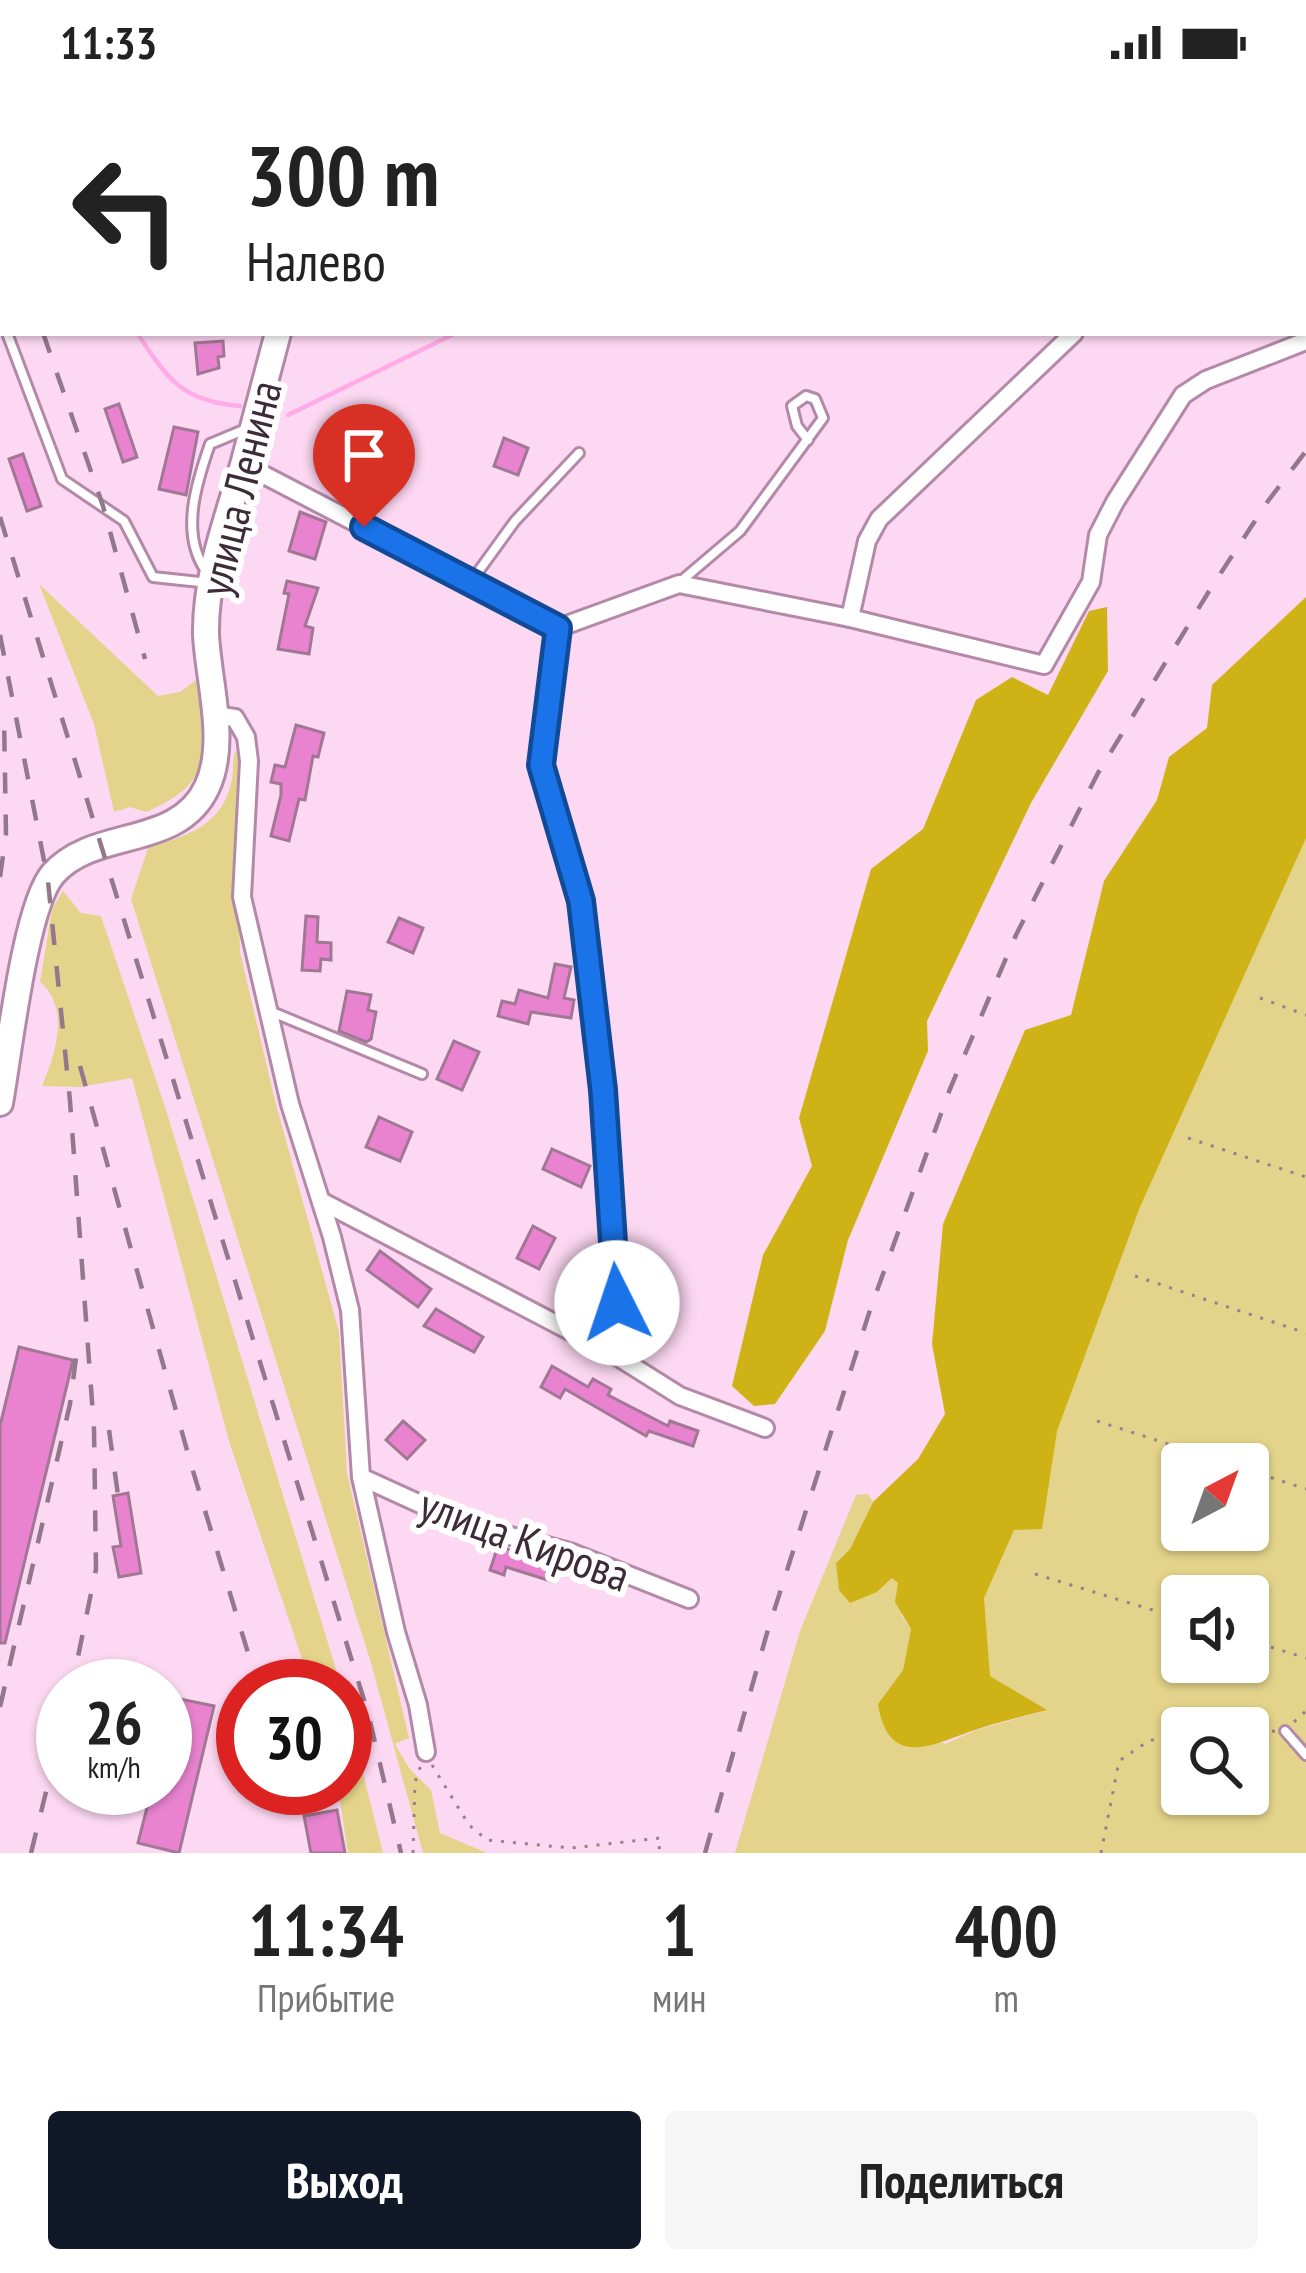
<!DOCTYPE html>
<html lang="ru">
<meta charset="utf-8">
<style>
body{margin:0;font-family:"PT Sans Narrow",sans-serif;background:#f6f6f6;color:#222;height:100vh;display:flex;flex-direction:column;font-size:45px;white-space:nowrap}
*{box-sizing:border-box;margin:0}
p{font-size:39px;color:#767676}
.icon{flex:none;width:66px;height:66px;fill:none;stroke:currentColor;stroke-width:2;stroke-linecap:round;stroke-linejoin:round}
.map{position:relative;height:1769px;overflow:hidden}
.details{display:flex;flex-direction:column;background:#fff;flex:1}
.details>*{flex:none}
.banner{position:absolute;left:0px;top:0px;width:1308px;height:252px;box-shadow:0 3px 9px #0004;background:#fff;color:#222;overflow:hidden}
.needle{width:78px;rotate:41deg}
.buttons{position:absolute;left:1161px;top:1359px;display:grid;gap:24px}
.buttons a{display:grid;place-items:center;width:108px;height:108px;border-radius:12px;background:#fff;box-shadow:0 3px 9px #0004;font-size:60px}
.speed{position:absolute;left:36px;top:1575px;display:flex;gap:24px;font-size:60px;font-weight:700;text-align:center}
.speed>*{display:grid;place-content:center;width:156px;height:156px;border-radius:50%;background:#fff;box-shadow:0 3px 9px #0004;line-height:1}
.speed small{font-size:30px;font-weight:400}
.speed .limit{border:18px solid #d22;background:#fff;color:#111}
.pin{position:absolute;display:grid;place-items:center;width:102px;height:102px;color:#fff;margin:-123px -51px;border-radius:50% 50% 50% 0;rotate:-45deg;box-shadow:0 0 12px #0007}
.pin .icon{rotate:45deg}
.me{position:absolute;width:132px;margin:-66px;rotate:356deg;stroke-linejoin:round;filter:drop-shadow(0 0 9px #0008)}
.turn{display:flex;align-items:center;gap:42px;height:252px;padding:0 48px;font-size:54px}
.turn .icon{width:156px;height:156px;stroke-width:2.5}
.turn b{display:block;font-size:84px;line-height:102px}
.eta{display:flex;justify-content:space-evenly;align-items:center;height:204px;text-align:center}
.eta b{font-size:72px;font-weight:700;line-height:84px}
.cta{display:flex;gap:24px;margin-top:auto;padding:24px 48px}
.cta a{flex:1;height:138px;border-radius:12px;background:#111827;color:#fff;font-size:48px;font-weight:700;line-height:138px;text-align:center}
.cta a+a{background:#f6f6f6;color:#222}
.status{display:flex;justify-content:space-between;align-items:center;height:84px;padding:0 60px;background:#fff;direction:ltr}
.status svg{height:33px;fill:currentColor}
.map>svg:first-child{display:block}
.green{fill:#e4d48b;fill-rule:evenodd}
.forest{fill:#cfb316}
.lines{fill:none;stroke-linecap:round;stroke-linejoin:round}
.stream{stroke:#ffabe8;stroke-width:4.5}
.building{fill:#e983cf;stroke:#a07794;stroke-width:3}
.service-casing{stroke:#b389a7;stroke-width:14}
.minor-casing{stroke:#b389a7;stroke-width:22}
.secondary-casing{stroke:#b389a7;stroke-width:30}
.path{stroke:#997e91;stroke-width:3;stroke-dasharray:3 9;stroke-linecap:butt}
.service{stroke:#fff;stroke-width:8}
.minor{stroke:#fff;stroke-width:16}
.secondary{stroke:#fff;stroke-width:24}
.rail{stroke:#92788a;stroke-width:4.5;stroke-dasharray:21 21;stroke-linecap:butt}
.route-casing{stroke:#114b97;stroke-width:30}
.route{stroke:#1a73e8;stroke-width:21}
.labels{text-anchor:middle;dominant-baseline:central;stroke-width:12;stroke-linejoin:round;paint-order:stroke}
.street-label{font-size:45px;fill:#3d2b38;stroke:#fff}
</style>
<div class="status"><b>11:33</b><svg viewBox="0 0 49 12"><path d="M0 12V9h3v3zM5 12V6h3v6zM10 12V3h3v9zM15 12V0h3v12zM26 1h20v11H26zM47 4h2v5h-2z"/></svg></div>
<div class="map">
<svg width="1306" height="1769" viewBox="0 0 1306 1769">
<rect width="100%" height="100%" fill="#fdd8f2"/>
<g class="green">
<path d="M39,500L158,612L180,608L196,596C208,664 217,698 146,728L130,723L114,728L94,640Z"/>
<path d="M235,667L242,675L244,696L237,732L240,868L275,1017L339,1248L347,1389L409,1654L395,1660L409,1684L431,1706L440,1749L487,1769H423L371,1579L131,815L148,764C188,751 223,742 232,695C234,685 232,677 235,667Z"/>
<path d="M1306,717V1769H735L800,1547L856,1411L868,1410L873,1418L850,1465L836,1479L877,1508L893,1493L899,1499L902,1532L911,1545L903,1586L878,1620L945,1660L976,1646L1044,1627L931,1602ZM1182,1380H1248V1446H1182ZM1182,1512H1248V1578H1182ZM1182,1644H1248V1710H1182Z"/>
<path d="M63,807L81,829L101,832L166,1026L341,1602H311L229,1357L132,994L80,1003L42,1002C55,971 71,924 40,898L52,825Z"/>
<polygon points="345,1617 383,1769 348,1769 338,1704 345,1704"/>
</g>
<g class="forest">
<path d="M1306,513V754L1140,1123L1057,1347L1042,1445L1014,1446L984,1514L990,1592L1047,1626C1025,1632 1003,1637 981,1644C938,1657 889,1690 878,1620L903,1586L911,1545L895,1518L898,1499L892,1494L877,1508L850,1519L839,1506L836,1479L850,1465L873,1418L918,1375L945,1330L932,1260L943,1140L1025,946L1071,931L1104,797L1157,716L1169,673L1207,644L1212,601Z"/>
<polygon points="1107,523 1108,587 1031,719 927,937 928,967 848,1156 825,1247 775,1320 754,1322 732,1302 763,1171 812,1082 799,1034 871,785 923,745 976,616 1012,593 1048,611 1089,527"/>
</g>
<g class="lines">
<g class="stream">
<polyline points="980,3 989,0"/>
<path d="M137,249C168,295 181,317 240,322"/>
<polyline points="288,331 456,249"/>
</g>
</g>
<g class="building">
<polygon points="223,257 224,272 218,273 219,284 198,290 195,259"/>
<polygon points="119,320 137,373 123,378 105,325"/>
<polygon points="174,343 198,348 186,411 159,405"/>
<polygon points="504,354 528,364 518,391 494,382"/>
<polygon points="23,370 41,422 27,427 9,375"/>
<polygon points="300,428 326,438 315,475 289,467"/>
<polygon points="287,497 318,504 305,542 313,544 309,570 278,565 289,510 284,509"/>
<polygon points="296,641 324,649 318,673 313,672 305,716 299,715 289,757 271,752 281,711 281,700 271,698 275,681 285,683"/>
<polygon points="306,832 318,833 317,858 331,859 331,876 321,875 320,887 302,886"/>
<polygon points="399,834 423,844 413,869 388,858"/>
<polygon points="555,880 571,883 564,914 574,916 571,934 531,928 528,940 498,932 502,917 515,920 519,906 548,914"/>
<polygon points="347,907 371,911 368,926 376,928 371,955 366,958 339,947"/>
<polygon points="454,957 479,968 462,1006 437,995"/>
<polygon points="379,1033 412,1048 400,1077 366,1063"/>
<polygon points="552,1065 590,1082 581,1103 543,1085"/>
<polygon points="533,1142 555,1154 539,1185 517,1174"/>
<polygon points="380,1167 431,1205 418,1223 367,1186"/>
<polygon points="578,1187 596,1195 593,1201 603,1205 604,1212 595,1232 578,1225 574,1235 561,1228"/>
<polygon points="436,1225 483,1253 474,1268 424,1242"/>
<polygon points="19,1263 73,1276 5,1559 0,1559 0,1342"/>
<polygon points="552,1282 588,1303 593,1295 611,1305 608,1311 668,1342 670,1337 698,1347 693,1362 649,1347 646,1352 565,1305 560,1314 541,1303"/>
<polygon points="403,1337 425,1356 407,1375 386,1356"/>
<polygon points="128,1409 141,1489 119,1493 113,1463 121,1462 113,1412"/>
<polygon points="498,1462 556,1481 551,1497 506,1483 504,1491 490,1486"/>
<polygon points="175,1614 214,1622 179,1769 138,1759 152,1704 165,1704 165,1654"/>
<polygon points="337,1726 345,1769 311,1769 304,1732"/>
</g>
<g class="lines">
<g class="service-casing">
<g id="service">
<polyline points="0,229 3,237"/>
<polyline points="7,249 62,395 124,437 153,493 209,499"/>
<path d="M206,487C180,450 196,400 210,360L246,345"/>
<polyline points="680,498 740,447 823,334 815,315 806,312 792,322 797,342 808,356"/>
<polyline points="470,499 515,437 579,369"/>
<polyline points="272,928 422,990"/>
<polyline points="1285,1647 1306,1671"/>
</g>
</g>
<g class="minor-casing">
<g id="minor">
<polyline points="832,0 833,3"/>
<polyline points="1284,0 1287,3"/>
<polyline points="297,3 300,0"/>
<polyline points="943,3 947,0"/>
<polyline points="1305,23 1306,21"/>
<polyline points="243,380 558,544 679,500 850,534 1044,581 1091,498 1098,451 1115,418 1183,311 1206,296 1306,257"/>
<polyline points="850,534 867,457 879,435 1074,249"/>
<polyline points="558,544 541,681 581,817 603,1006 617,1218 610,1268"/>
<polyline points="214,631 235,634 246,653 249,677 242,813 290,1020 332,1153 350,1226 361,1393 396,1548 418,1621 426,1668"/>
<polyline points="321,1117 610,1268 680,1312 765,1344"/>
<polyline points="361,1393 462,1439 570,1468 689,1515"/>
</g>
</g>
<g class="secondary-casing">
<g id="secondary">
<polyline points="230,0 232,3"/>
<path d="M0,1019C9,970 25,822 53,790C94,743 178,766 207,703C228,658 208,597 206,550C205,493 227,435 243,381C255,337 266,293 278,249"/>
</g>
</g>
<g class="path">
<polyline points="261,0 263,3"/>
<polyline points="1260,914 1306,931"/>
<polyline points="1188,1054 1306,1093"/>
<polyline points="1135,1192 1306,1249"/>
<polyline points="1097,1337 1230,1380"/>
<polyline points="1248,1386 1306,1405"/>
<polyline points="1035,1490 1182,1535"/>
<polyline points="1248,1556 1306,1574"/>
<polyline points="1294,1638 1306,1627"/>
<polyline points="1248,1649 1276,1647"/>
<polyline points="432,1681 469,1741 487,1756 571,1764 660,1754 659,1769"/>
<polyline points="413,1769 415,1698 421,1681"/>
<polyline points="1101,1769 1119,1677 1150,1656 1182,1654"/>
</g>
<use href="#service" class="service"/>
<use href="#minor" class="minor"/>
<use href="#secondary" class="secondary"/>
<g class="rail">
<polyline points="0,63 3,67"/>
<polyline points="0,128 3,134"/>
<polyline points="0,160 3,169"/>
<polyline points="43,249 103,422 145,575"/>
<polyline points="0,433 368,1629 401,1769"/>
<polyline points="0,551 48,797 70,1017 94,1345 96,1485 72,1602"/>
<polyline points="0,793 6,750 4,632"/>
<polyline points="80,982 190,1377 258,1602"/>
<polyline points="109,1346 118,1411"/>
<polyline points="0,1623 70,1320 77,1266"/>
<polyline points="31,1769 63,1639"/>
<polyline points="705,1769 767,1549 870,1226 950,1005 1016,851 1098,689 1211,504 1268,417 1306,367"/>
</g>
</g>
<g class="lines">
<g class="route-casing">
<polyline id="route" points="364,443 558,544 541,681 581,817 603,1006 617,1219"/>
</g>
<use href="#route" class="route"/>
</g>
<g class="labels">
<g class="street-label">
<text transform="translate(239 404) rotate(-76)">улица Ленина</text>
<text transform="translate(525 1455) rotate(20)">улица Кирова</text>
</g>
</g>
</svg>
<div class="buttons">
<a><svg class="needle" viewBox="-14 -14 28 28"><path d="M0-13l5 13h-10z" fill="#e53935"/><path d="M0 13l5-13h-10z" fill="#767676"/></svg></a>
<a><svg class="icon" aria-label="sound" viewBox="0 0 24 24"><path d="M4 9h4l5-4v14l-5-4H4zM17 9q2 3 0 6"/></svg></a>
<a><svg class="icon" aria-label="search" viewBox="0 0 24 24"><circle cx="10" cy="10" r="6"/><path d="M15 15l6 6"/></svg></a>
</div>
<div class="speed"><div>26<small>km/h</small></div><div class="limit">30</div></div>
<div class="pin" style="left:364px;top:443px;background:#d93025"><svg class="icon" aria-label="arrive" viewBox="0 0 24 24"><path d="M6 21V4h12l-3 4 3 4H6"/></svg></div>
<svg class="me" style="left:617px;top:1219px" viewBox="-20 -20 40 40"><circle r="19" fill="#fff"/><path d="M0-13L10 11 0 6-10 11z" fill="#1a73e8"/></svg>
<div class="banner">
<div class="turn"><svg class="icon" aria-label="left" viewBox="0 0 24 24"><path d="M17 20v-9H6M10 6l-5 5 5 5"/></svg><div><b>300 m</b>Налево</div></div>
</div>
</div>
<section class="details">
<div class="eta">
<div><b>11:34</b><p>Прибытие</p></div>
<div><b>1</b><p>мин</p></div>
<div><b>400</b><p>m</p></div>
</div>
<div class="cta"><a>Выход</a><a>Поделиться</a></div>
</section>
